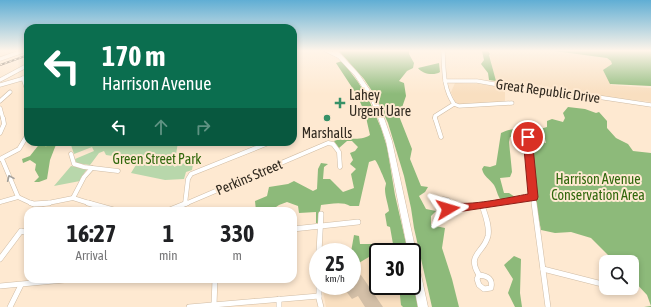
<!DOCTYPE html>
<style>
body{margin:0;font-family:"Asap Condensed",sans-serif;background:#f2f2f2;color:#202124;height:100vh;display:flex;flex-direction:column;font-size:15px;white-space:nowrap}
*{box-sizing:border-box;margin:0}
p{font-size:13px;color:#757577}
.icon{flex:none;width:22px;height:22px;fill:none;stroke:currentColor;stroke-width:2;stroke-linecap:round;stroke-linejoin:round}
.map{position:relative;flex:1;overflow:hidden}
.sheet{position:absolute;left:24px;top:207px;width:273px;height:76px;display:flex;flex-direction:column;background:#fff;border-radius:12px;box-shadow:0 2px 6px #0003}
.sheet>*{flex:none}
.hud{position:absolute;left:24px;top:24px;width:273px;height:122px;border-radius:12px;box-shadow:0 2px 6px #0003;background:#0b6e4f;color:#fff;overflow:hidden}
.fabs{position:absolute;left:599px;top:255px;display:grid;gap:8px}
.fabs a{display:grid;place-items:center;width:40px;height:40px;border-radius:8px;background:#fff;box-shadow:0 2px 6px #0003;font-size:20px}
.speed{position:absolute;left:309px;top:243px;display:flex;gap:8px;font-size:20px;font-weight:700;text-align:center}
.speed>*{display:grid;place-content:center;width:52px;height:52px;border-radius:50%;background:#fff;box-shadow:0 2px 6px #0003;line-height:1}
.speed small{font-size:10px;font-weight:400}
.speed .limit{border:2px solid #111;border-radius:6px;background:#fff;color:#111}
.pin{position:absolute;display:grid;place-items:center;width:34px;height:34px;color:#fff;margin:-17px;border:2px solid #fff;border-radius:50%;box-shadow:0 1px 4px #0007}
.me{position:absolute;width:44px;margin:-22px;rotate:83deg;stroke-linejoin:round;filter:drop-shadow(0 0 3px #0008)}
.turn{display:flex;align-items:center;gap:14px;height:84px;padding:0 12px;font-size:18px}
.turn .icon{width:52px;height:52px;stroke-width:2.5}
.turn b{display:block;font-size:28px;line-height:34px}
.lanes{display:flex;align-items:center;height:38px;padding:0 12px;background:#0003;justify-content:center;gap:20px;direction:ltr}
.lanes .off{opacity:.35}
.eta{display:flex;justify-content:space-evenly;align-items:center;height:68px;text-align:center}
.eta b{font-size:24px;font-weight:700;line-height:28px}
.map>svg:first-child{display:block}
.built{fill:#f9dfc0}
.green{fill:#b8d7ab}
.forest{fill:#8dba7a}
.building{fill:#d3bfa7}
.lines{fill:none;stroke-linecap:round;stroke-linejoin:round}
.street-far2-casing{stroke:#d0bca4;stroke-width:4.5}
.street-far1-casing{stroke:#d0bca4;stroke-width:5}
.street-casing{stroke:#d0bca4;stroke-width:6}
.highway-casing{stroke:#d0bca4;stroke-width:1}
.street-far2{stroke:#fff;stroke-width:3.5}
.street-far1{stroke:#fff;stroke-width:4}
.street{stroke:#fff;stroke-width:5}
.highway{fill:#fff;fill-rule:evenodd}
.rail-casing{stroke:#5b5144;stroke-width:2}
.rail{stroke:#fee9d1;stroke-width:1;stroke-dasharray:2.5;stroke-linecap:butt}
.oneway{stroke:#a29f9a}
.route{fill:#d93025;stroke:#8d1f18}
.poi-dot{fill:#369167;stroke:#fee9d1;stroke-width:1.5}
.labels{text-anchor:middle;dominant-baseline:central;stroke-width:4;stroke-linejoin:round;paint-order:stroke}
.street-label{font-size:14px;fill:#30291f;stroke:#fee9d1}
.poi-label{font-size:14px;fill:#30291f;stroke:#fee9d1;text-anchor:start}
.park-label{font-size:14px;fill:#30670c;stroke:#fee9d1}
</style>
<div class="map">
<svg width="651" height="307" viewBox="0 0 651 307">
<rect width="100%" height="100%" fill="#fee9d1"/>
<g class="built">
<polygon points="489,51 554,51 606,58 616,63 605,70 611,85 651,88 651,102 616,98 532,84 526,86 495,81"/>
<polygon points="455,83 479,84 505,88 505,102 462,105 455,102 451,92"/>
<polygon points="352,252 378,253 378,286 402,286 405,307 326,307 322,286 352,286"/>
</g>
<g class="green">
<polygon points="70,142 178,142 174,167 194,159 192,170 186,172 184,179 165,180 131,173 139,160 106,155 104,151 99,153 90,165 76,163 75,159 94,151 92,147 74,154"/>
<polygon points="71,166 87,169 80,179 80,181 54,186"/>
</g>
<g class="forest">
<polygon points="339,51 409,51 409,54 414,63 413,68 407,71 399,81 404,83 406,96 399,116 412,149 410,159 421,186 428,187 425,192 419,196 426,209 436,211 431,216 431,225 445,228 442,248 452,279 459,307 432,307 414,228 411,208 404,176 388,123 376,97 364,79"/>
<polygon points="482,51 488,51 490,54 489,55 496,81 489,80 488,73 481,64 484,60"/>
<polygon points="554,51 651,51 651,86 610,84 603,70 612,64 611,61 607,58"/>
<path d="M342,61L358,82L369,100L381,128L387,147L395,195L408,252H378V256L374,254L352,267L351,252L354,235L359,236L360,244H393L390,227L387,226L385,214L389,211C388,204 385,196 385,189C385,187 386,185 386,183C385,181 377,161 375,160L369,162L359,206H350C343,201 329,204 321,205L318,223H316V212L299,213L298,206L287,202L279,205L270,211H256L255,201L267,196L269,187L288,184L294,181L313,191L317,189L318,169L321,163L328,164L324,167L323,179H330L343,192L354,188L351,174L356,169L350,164L353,160L350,153L355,151L358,147L352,141H347L339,148L334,141C346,136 360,142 370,135L365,113L357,95L336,63Z"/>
<path d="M439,63L440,72C434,76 422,74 418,68Z"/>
<path d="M568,107L585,109L596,113L599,112L607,121V128L616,138L628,144L633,151L651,153V307H644L651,306L647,295L633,280L635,275L632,274V262H615L591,238L571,232L555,233L541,230L534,195L530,140L546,143L545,139L534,133L510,137L509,142L512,172L510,177L500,178L504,193H509L515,197L501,200C497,195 497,190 494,185C489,178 484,177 482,169L484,166L490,167L496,165L501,133C519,124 531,133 547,127V121L552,119L563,122L565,118L563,113Z"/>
<polygon points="41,142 50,142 45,147 53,142 57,142 50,160 47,179 39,182 34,182 39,177 35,170 36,164 30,160 23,163 22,159 30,156"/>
<polygon points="514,256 521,259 520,293 522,307 515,307 508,293 513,279 504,265"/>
<polygon points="412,272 418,307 403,307 401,305 399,286 412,286"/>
</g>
<polygon class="building" points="361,275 383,307 365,307 358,296 352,299 343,287 352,286 352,281"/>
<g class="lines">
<g class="street-far2-casing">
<g id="street-far2">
<path d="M443,51C444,70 443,88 454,104"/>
<polyline points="0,59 23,51"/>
<polyline points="23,78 28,93"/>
<polyline points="0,80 28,65"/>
<polyline points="445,81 477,81 522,89 544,89 651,105"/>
<polyline points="0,85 28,77"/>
<polyline points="0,101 10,92"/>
<polyline points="0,108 3,119"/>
<polyline points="435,119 435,116 454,104 459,106 512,103"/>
</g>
</g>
<g class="street-far1-casing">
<g id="street-far1">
<polyline points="435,118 441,137"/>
<polyline points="0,133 4,124 3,118"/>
<polyline points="527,137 534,204"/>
<polyline points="71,154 74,164 84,167 118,171"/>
<polyline points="0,159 19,149 28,134"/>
<polyline points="2,159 18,197"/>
<polyline points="73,198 84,177 92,168"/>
<polyline points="0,202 18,197 33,204"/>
<polyline points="43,204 73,198 92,204"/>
<polyline points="185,204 188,179 191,174 271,142"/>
<polyline points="185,204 328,143 333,144 339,152 340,167"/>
<polyline points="439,204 443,199 448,200 450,204"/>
<polyline points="488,204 533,197"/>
</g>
</g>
<g class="street-casing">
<g id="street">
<polyline points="31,203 34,204 49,203"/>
<polyline points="88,203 117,211"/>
<polyline points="439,203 442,208 448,209 452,206"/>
<polyline points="450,203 452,206"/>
<polyline points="534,203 548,307"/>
<polyline points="452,206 457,208 495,203"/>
<polyline points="167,211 187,203"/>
<polyline points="293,229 358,222"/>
<polyline points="319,252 321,214"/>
<polyline points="0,259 21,231 28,233"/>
<polyline points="543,269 606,285"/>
<path d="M479,275C466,254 484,253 488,236C490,226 485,215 482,205"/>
<path d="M479,275C488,276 493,279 491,288L484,289L479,285L477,279Z"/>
<polyline points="0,286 75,279"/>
<polyline points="319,286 319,299 321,307"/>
<polyline points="279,299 279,307"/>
<polyline points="214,305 215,279"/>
<polyline points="10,307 21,285"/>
<polyline points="189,307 319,296"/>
</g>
</g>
<g class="highway-casing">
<polygon id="highway" points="324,51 330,51 333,52 333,51 338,51 359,74 376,99 382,112 392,141 428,307 418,307 412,276 412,252 408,252 386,141 376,112 370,99 355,76 338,58"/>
</g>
<use href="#street-far2" class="street-far2"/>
<use href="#street-far1" class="street-far1"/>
<use href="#street" class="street"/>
<use href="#highway" class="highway"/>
<g class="rail-casing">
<polyline id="rail" points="0,65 28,55"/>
</g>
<use href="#rail" class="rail"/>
</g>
<defs><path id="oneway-chevron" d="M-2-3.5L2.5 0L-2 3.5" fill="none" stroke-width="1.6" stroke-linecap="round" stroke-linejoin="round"/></defs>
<use class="oneway" href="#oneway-chevron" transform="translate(10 178) rotate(-114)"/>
<linearGradient id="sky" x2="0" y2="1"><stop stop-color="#60aed4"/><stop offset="0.54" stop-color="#fff5ea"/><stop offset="1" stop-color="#fff5ea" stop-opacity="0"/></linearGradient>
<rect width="651" height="94" fill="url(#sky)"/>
<path class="route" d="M528,134L532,137L538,197L537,200L457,212L453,211L448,214L444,212L443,209L444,206L452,202C467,207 511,197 528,194L523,137Z"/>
<g class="poi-dot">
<path d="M338 97h4v4h4v4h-4v4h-4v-4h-4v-4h4z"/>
<circle cx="327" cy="118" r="4"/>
</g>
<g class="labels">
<g class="street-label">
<text transform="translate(548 91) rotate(8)">Great Republic Drive</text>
<text transform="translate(249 177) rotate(-23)">Perkins Street</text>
</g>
<g class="poi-label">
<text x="349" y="95">Lahey<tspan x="349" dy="16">Urgent Uare</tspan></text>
<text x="327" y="133" text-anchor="middle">Marshalls</text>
</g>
<g class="park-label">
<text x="157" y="159">Green Street Park</text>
<text x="598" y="179">Harrison Avenue<tspan x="598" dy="16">Conservation Area</tspan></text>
</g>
</g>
</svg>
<div class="fabs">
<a><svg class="icon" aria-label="search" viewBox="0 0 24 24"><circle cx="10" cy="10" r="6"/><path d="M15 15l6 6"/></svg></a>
</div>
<div class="speed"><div>25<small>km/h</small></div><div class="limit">30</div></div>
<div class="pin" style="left:528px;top:137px;background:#d93025"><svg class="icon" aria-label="arrive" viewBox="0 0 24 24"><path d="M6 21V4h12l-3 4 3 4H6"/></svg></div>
<svg class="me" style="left:448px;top:209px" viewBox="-20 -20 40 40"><path d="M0-17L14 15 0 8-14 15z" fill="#d93025" stroke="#fff" stroke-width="4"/></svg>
<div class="hud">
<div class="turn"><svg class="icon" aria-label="left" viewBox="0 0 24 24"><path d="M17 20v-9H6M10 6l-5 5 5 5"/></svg><div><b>170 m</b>Harrison Avenue</div></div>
<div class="lanes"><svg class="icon" aria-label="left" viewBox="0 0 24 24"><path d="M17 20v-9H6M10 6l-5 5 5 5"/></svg><svg class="icon off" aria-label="ahead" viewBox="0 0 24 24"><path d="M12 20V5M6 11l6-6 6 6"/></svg><svg class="icon off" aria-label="right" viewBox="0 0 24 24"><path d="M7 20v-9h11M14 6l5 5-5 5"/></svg></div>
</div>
<section class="sheet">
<div class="eta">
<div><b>16:27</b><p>Arrival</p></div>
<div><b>1</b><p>min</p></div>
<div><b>330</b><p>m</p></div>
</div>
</section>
</div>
